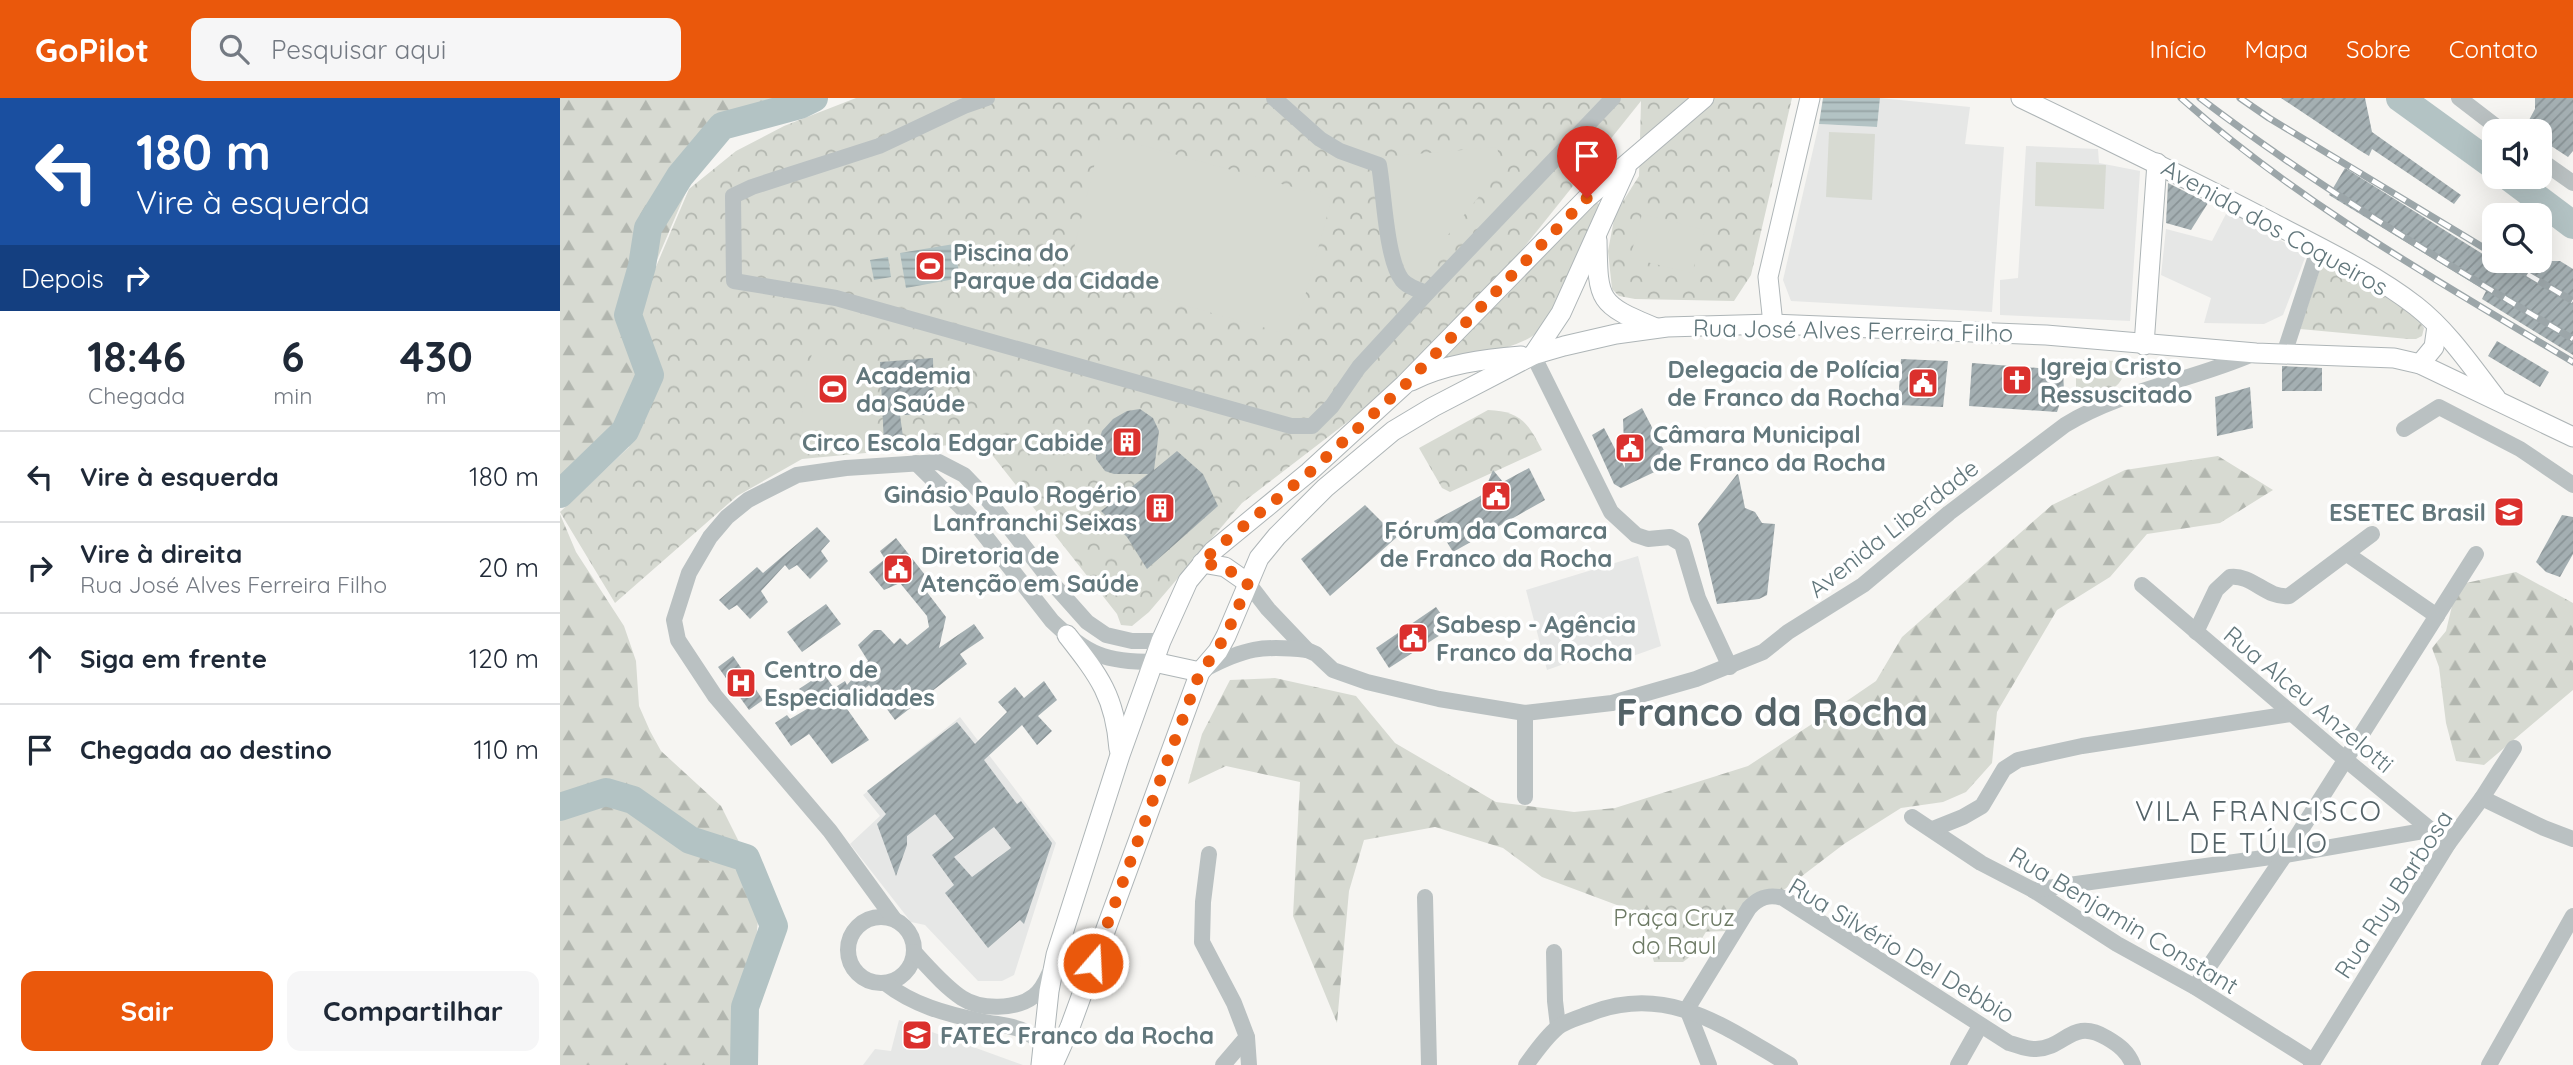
<!DOCTYPE html>
<html lang="pt">
<meta charset="utf-8">
<style>
body{margin:0;font-family:Quicksand,sans-serif;background:#f6f6f7;color:#1f2937;height:100vh;display:flex;flex-direction:column;font-size:26px;white-space:nowrap}
*{box-sizing:border-box;margin:0}
p{font-size:23px;color:#747a83}
.icon{flex:none;width:38px;height:38px;fill:none;stroke:currentColor;stroke-width:2;stroke-linecap:round;stroke-linejoin:round}
.map{position:relative;flex:1;overflow:hidden}
.drawer{display:flex;flex-direction:column;background:#fff;width:560px}
.drawer>*{flex:none}
.guide{background:#1a4fa0;color:#fff;overflow:hidden}
.buttons{position:absolute;left:1922px;top:21px;display:grid;gap:14px}
.buttons a{display:grid;place-items:center;width:70px;height:70px;border-radius:14px;background:#fff;box-shadow:0 7px 28px #0002;font-size:35px}
.pin{position:absolute;display:grid;place-items:center;width:60px;height:60px;color:#fff;margin:-72px -30px;border-radius:50% 50% 50% 0;rotate:-45deg;box-shadow:0 0 7px #0007}
.pin .icon{rotate:45deg}
.me{position:absolute;width:77px;margin:-38px;rotate:19deg;stroke-linejoin:round;filter:drop-shadow(0 0 5px #0008)}
.turn{display:flex;align-items:center;gap:24px;height:147px;padding:0 21px;font-size:32px}
.turn .icon{width:91px;height:91px;stroke-width:2.5}
.turn b{display:block;font-size:49px;line-height:60px}
.then{display:flex;align-items:center;height:66px;padding:0 21px;background:#0003;gap:14px;font-size:26px}
.eta{display:flex;justify-content:space-evenly;align-items:center;height:119px;text-align:center}
.eta b{font-size:42px;font-weight:700;line-height:49px}
.cta{display:flex;gap:14px;margin-top:auto;padding:14px 21px}
.cta a{flex:1;height:80px;border-radius:14px;background:#ea580c;color:#fff;font-size:28px;font-weight:700;line-height:80px;text-align:center}
.cta a+a{background:#f6f6f7;color:#1f2937}
ul{padding:0;list-style:none}
li{display:flex;align-items:center;gap:21px;height:91px;padding:0 21px;border-top:2px solid #e0e1e3}
li div{flex:1}
li b{display:block;font-size:26px}
li em{font-style:normal}
header{display:flex;align-items:center;gap:42px;box-sizing:border-box;height:98px;padding:0 35px;background:#ea580c;color:#fff}
header strong{font-size:33px}
nav{display:flex;gap:38px;margin-inline-start:auto;font-size:24px}
.search{width:490px;height:63px;background:#f6f6f7;display:flex;align-items:center;gap:18px;box-sizing:border-box;padding:0 24px;border-radius:14px;color:#747a83;font-size:26px}
main{display:flex;flex:1;min-height:0}
.map>svg:first-child{display:block}
.built{fill:#e6e7e6}
.forest{fill:url(#forest-firs)}
.park{fill:url(#park-crowns)}
.pitch{fill:#d7dad2}
.water{fill:url(#water-rules)}
.lines{fill:none;stroke-linecap:round;stroke-linejoin:round}
.river{stroke:#b3c3c4;stroke-width:28}
.building{fill:url(#building-hatch);fill-rule:evenodd}
.major-casing{stroke:#aeb5b7;stroke-width:21}
.minor{stroke:#bac1c2;stroke-width:16}
.major{stroke:#fff;stroke-width:19}
.rail-casing{stroke:#9ca6a9;stroke-width:7}
.rail{stroke:#fff;stroke-width:4.5;stroke-dasharray:13;stroke-linecap:butt}
.route{stroke:#ea580c;stroke-width:12;stroke-dasharray:0 21.6}
.labels{text-anchor:middle;dominant-baseline:central;stroke-width:7;stroke-linejoin:round;paint-order:stroke}
.street-label{font-size:24px;fill:#62777c;stroke:#fff}
.poi-label{font-size:24px;font-weight:bold;fill:#62777c;stroke:#fff;text-anchor:start}
.park-label{font-size:24px;fill:#6d7a65;stroke:#fff}
.quarter-label{font-size:28px;letter-spacing:2px;fill:#546368;stroke:#fff}
.town-label{font-size:38px;font-weight:bold;fill:#546368;stroke:#fff}
</style>
<header>
<strong>GoPilot</strong>
<div class="search"><svg class="icon" aria-label="search" viewBox="0 0 24 24"><circle cx="10" cy="10" r="6"/><path d="M15 15l6 6"/></svg>Pesquisar aqui</div>
<nav><a>Início</a><a>Mapa</a><a>Sobre</a><a>Contato</a></nav>
</header>
<main>
<section class="drawer">
<div class="guide">
<div class="turn"><svg class="icon" aria-label="left" viewBox="0 0 24 24"><path d="M17 20v-9H6M10 6l-5 5 5 5"/></svg><div><b>180 m</b>Vire à esquerda</div></div>
<div class="then">Depois<svg class="icon" aria-label="right" viewBox="0 0 24 24"><path d="M7 20v-9h11M14 6l5 5-5 5"/></svg></div>
</div>
<div class="eta">
<div><b>18:46</b><p>Chegada</p></div>
<div><b>6</b><p>min</p></div>
<div><b>430</b><p>m</p></div>
</div>
<ul>
<li><svg class="icon" aria-label="left" viewBox="0 0 24 24"><path d="M17 20v-9H6M10 6l-5 5 5 5"/></svg><div><b>Vire à esquerda</b></div><em>180 m</em></li>
<li><svg class="icon" aria-label="right" viewBox="0 0 24 24"><path d="M7 20v-9h11M14 6l5 5-5 5"/></svg><div><b>Vire à direita</b><p>Rua José Alves Ferreira Filho</p></div><em>20 m</em></li>
<li><svg class="icon" aria-label="ahead" viewBox="0 0 24 24"><path d="M12 20V5M6 11l6-6 6 6"/></svg><div><b>Siga em frente</b></div><em>120 m</em></li>
<li><svg class="icon" aria-label="arrive" viewBox="0 0 24 24"><path d="M6 21V4h12l-3 4 3 4H6"/></svg><div><b>Chegada ao destino</b></div><em>110 m</em></li>
</ul>
<div class="cta"><a>Sair</a><a>Compartilhar</a></div>
</section>
<div class="map">
<svg width="2013" height="967" viewBox="0 0 2013 967">
<defs>
<pattern id="forest-firs" width="22" height="20" patternUnits="userSpaceOnUse" patternTransform="scale(1.75)"><rect width="22" height="20" fill="#d7dad2"/><path d="M5 1l3.5 6h-7zM16 11l3.5 6h-7z" fill="#b2b6af"/></pattern>
<pattern id="park-crowns" width="20" height="18" patternUnits="userSpaceOnUse" patternTransform="scale(1.75)"><rect width="20" height="18" fill="#d7dad2"/><path d="M2 6a3 3 0 1 1 6 0M12 15a3 3 0 1 1 6 0" fill="none" stroke="#b2b6af"/></pattern>
<pattern id="water-rules" width="6" height="5" patternUnits="userSpaceOnUse" patternTransform="scale(1.75)"><rect width="6" height="5" fill="#b3c3c4"/><path d="M0 2.5h6" fill="none" stroke="#95a3a4"/></pattern>
<pattern id="building-hatch" width="6" height="6" patternUnits="userSpaceOnUse" patternTransform="scale(1.75)"><rect width="6" height="6" fill="#a4afb2"/><path d="M-1 1l2-2M0 6l6-6M5 7l2-2" fill="none" stroke="#899396"/></pattern>
</defs>
<rect width="100%" height="100%" fill="#f6f5f2"/>
<g class="built">
<polygon points="1320,0 1410,9 1405,46 1444,49 1432,214 1231,203 1223,182 1259,26 1317,29"/>
<polygon points="1466,48 1538,51 1539,65 1580,73 1570,223 1440,217 1440,182 1458,180"/>
<polygon points="1668,112 1746,157 1723,217 1704,226 1644,225 1651,200 1601,177 1606,131 1652,143"/>
<polygon points="1078,458 1101,548 1059,563 1052,549 987,572 966,492"/>
<polygon points="400,619 496,745 454,877 442,883 418,883 365,827 351,824 290,746 320,718 303,697"/>
<polygon points="339,922 463,967 303,967 315,951 331,953"/>
</g>
<g class="forest">
<polygon points="0,0 240,0 185,12 149,55 129,87 76,211 93,268 64,347 0,406"/>
<polygon points="1658,358 1713,392 1660,425 1587,436 1550,479 1497,512 1437,614 1432,665 1406,694 1383,704 1341,710 1284,746 1170,833 1129,834 982,779 943,750 875,729 804,742 789,793 777,925 733,818 740,684 666,668 628,686 642,636 670,582 715,580 796,598 835,645 936,704 1014,714 1055,710 1188,668 1278,609 1316,583 1342,539 1492,407 1565,372"/>
<polygon points="0,416 16,454 64,528 76,563 79,608 90,633 101,653 161,708 180,746 199,812 195,853 176,908 173,967 0,967"/>
<polygon points="1956,474 2013,505 2013,592 1924,667 1896,663 1886,625 1879,569 1872,550 1886,533 1897,487"/>
</g>
<g class="park">
<polygon points="296,0 1232,0 1191,177 1174,203 1075,201 1059,198 1052,191 1048,153 1055,116 1079,78 1081,3 921,203 846,279 682,405 589,514 572,528 561,527 557,516 422,344 242,361 177,398 55,505 0,414 69,349 95,268 78,211 129,91 176,53 224,28"/>
<path d="M1034,104L1040,106C1027,135 996,224 971,239C945,254 912,256 882,261Z"/>
<polygon points="1765,156 1856,219 1864,230 1862,238 1856,241 1848,241 1740,231"/>
<path d="M1516,261L1555,263C1582,286 1532,301 1516,307Z"/>
<polygon points="1583,261 1610,262 1610,271 1582,281"/>
<path d="M928,312C960,313 968,325 982,352L890,394L882,390L859,350Z"/>
<polygon points="1167,800 1131,858 1123,864 1094,864 1080,815 1125,801"/>
</g>
<g class="pitch">
<polygon points="1269,34 1315,36 1312,102 1266,99"/>
<polygon points="542,36 772,100 734,238 508,175"/>
<polygon points="937,49 942,70 850,184 844,171 821,59"/>
<polygon points="1476,64 1546,67 1544,111 1475,108"/>
<polygon points="1082,116 1145,132 1132,175 1070,160"/>
<polygon points="252,254 297,274 310,340 276,350 240,328"/>
</g>
<g class="water">
<polygon points="1263,0 1320,0 1317,29 1259,26"/>
<polygon points="394,146 400,180 346,190 340,155"/>
<polygon points="328,159 331,179 314,182 310,162"/>
</g>
<g class="lines">
<g class="river">
<polyline points="1840,0 1934,68"/>
<polyline points="1949,79 2013,127"/>
<polyline points="0,396 65,333 90,277 68,217 82,168 88,130 120,78 162,28 240,7 254,0"/>
<polyline points="0,709 46,694 73,702 130,742 186,760 214,828 185,909 184,967"/>
</g>
</g>
<g class="building">
<polygon points="1721,0 1805,0 1812,34 1901,97 1894,106 1812,51 1809,58 1799,52"/>
<polygon points="1975,0 2013,0 2013,53 2008,59 1979,40 1979,33 1963,33 1975,11"/>
<polygon points="1785,70 1934,163 2000,163 2013,171 2013,257 1922,201 1926,193 1769,97"/>
<polygon points="1608,85 1648,105 1631,132 1606,125"/>
<polygon points="1937,243 1989,274 1980,289 1928,258"/>
<polygon points="373,260 374,317 340,317 344,346 324,346 320,264"/>
<polygon points="1341,261 1388,263 1383,309 1338,307"/>
<polygon points="1412,265 1503,272 1504,293 1497,314 1409,308"/>
<polygon points="1722,268 1762,270 1762,293 1722,293"/>
<polygon points="1690,289 1693,330 1657,338 1655,299"/>
<polygon points="1082,310 1108,360 1107,368 1061,390 1054,386 1032,337 1044,330 1065,370 1063,321"/>
<polygon points="580,311 593,320 599,333 594,372 617,353 643,376 658,408 587,471 567,439 541,413 588,376 554,376 545,373 536,361 536,352 542,333 553,321 567,313"/>
<polygon points="969,370 985,402 893,454 874,423 931,392 928,384 933,372 943,384"/>
<polygon points="1178,375 1185,410 1195,414 1202,425 1215,426 1207,497 1199,501 1157,506 1138,426"/>
<polygon points="805,407 837,439 770,498 741,461"/>
<polygon points="2002,417 2013,419 2013,456 2000,479 1986,474 1976,464"/>
<polygon points="257,429 270,443 261,453 268,463 250,481 237,467 229,472 225,467 201,493 208,504 190,521 177,507 169,512 159,502 197,469 203,475"/>
<polygon points="336,440 369,482 360,485 386,519 379,550 414,526 424,540 400,556 407,566 335,622 309,587 285,608 309,642 272,666 249,636 231,648 215,625 227,617 230,621 252,608 239,591 263,575 274,590 285,583 287,587 308,563 298,547 314,532 321,532 334,546 340,540 347,547 369,529 367,518 340,485 324,492 309,474 325,461 320,453"/>
<polygon points="266,506 281,526 242,554 227,534"/>
<polygon points="876,509 891,530 829,570 816,550"/>
<polygon points="173,558 203,602 189,612 158,569"/>
<path d="M484,583L497,602L478,618L492,633L477,647L462,627L424,662L457,706L461,703L492,745L464,826L460,822L428,850L385,795L394,787L372,757L394,740L375,716L347,738V747L336,778L317,726L326,716L307,693L397,624L415,646L447,614L438,604L455,589L464,600ZM434,729L451,750L412,779L394,759Z"/>
</g>
<g class="lines">
<g class="major-casing">
<g id="major">
<path d="M1461,0C1544,40 1627,80 1709,123C1758,149 1812,174 1856,208C1888,233 1912,269 1936,300"/>
<path d="M1037,142C1038,204 1038,206 1096,230"/>
<polyline points="1213,226 1208,179 1250,0"/>
<polyline points="1584,247 1597,65"/>
<polyline points="973,257 1001,215 1066,71"/>
<polyline points="1860,266 1874,249 1877,228"/>
<path d="M851,283C885,266 924,261 961,258"/>
<polyline points="642,465 665,469 688,485"/>
<path d="M507,537C539,578 555,598 559,651"/>
<polyline points="594,564 640,574"/>
<polyline points="481,967 489,893 496,857 560,657 601,543 628,483 653,453 749,374 844,287 1027,100 1144,0"/>
<polyline points="493,967 510,929 640,574 658,553 666,538 699,460 717,438 765,390 833,333 873,309 973,257 1004,248 1056,236 1107,229 1213,226 1486,237 1696,255 1834,260 1860,266 2013,339"/>
</g>
</g>
<g class="minor">
<polyline points="427,0 404,8 319,48 192,89 173,98 174,183 276,200 731,328 752,328 772,308 799,269 867,195 1053,0"/>
<path d="M714,0L760,41L780,53L819,67C824,94 826,161 842,182C848,189 858,192 867,195"/>
<polyline points="1899,0 1942,33"/>
<polyline points="1979,61 2013,85"/>
<polyline points="1724,256 1759,149"/>
<polyline points="973,257 1051,414 1076,437 1088,441 1110,439 1122,446 1138,500 1170,569"/>
<polyline points="1844,331 1879,309 1960,351 2013,387"/>
<path d="M356,365L408,416L492,523C527,557 546,564 594,564"/>
<polyline points="1787,456 1877,518"/>
<path d="M688,485L708,511L747,552L756,556L773,572L807,584L879,601L965,615L1052,605L1136,581L1203,554L1228,534L1303,487L1389,415L1505,327C1564,291 1632,283 1695,255"/>
<polyline points="1582,487 1786,662 1888,746"/>
<path d="M1636,534L1656,492L1670,479C1692,476 1707,501 1729,498L1812,436"/>
<path d="M645,571C685,550 702,547 747,552"/>
<polyline points="965,699 965,615"/>
<polyline points="1922,700 1984,730 2013,741"/>
<polyline points="1352,719 1421,765 1473,792 1557,846 1635,889 1753,963"/>
<polyline points="1373,731 1403,719 1422,708 1444,671 1458,662 1522,648 1731,616"/>
<polyline points="649,756 643,804 642,844 674,905 687,939 689,967"/>
<polyline points="1473,792 1725,757 1869,732"/>
<polyline points="865,799 869,967"/>
<circle cx="321" cy="852" r="33"/>
<polyline points="334,821 270,733 155,598 118,542 114,522 129,475 150,439 167,419 188,402 237,377 286,370 379,364 404,377 428,402 494,487 527,524 546,537 572,543 601,543"/>
<path d="M354,854C369,870 384,888 402,900C420,912 456,912 474,898C481,893 486,883 489,876"/>
<polyline points="994,854 995,903 998,928"/>
<path d="M325,885C353,907 386,916 420,923C449,929 461,926 484,947"/>
<polyline points="1635,889 1725,757 1916,456"/>
<path d="M1127,911L1189,810C1199,799 1209,796 1223,800L1449,945C1458,947 1467,952 1476,951C1506,950 1512,919 1547,940C1559,947 1568,954 1573,967"/>
<polyline points="1127,911 1149,967"/>
<polyline points="663,967 687,939"/>
<path d="M966,967C975,955 985,940 997,930C1005,923 1021,919 1031,915C1109,885 1166,930 1230,967"/>
<polyline points="1398,967 1420,928"/>
<polyline points="1751,967 1888,746 1922,700 1954,650"/>
<polyline points="1929,967 2013,818"/>
</g>
<use href="#major" class="major"/>
<g class="rail-casing">
<g id="rail">
<path d="M1621,0C1739,105 1878,183 2013,264"/>
<path d="M1640,0C1758,90 1886,165 2013,241"/>
<polyline points="1680,0 1709,20 1934,156"/>
<polyline points="1945,163 2013,203"/>
</g>
</g>
<use href="#rail" class="rail"/>
</g>
<g class="lines">
<path class="route" d="M533,865L640,574C665,545 674,520 688,485L664,469L642,465L653,453L750,374L844,288L1027,100"/>
</g>
<defs>
<g id="stadium-square" transform="scale(1.575)"><rect x="-9" y="-9" width="18" height="18" rx="4" fill="#db302d" stroke="#fff"/><path d="M0-5a6.5 5 0 1 0 0 10a6.5 5 0 1 0 0-10ZM-3.5-1.8h7v3.6h-7Z" fill="#fff"/></g>
<g id="church-square" transform="scale(1.575)"><rect x="-9" y="-9" width="18" height="18" rx="4" fill="#db302d" stroke="#fff"/><path d="M-1.2-6h2.4v3.5h3.3v2.4h-3.3V6h-2.4V-.1h-3.3v-2.4h3.3Z" fill="#fff"/></g>
<g id="civic-square" transform="scale(1.575)"><rect x="-9" y="-9" width="18" height="18" rx="4" fill="#db302d" stroke="#fff"/><path d="M-.6-6.5H3V-4.5H.6V-3L4-1V1h2V6H-6V1h2V-1L-.6-3ZM-1.2 2.5V6h2.4V2.5Z" fill="#fff"/></g>
<g id="building-square" transform="scale(1.575)"><rect x="-9" y="-9" width="18" height="18" rx="4" fill="#db302d" stroke="#fff"/><path d="M-4-6H4V6H1V3H-1V6H-4ZM-2.5-4.3h1.7v1.8h-1.7ZM.8-4.3h1.7v1.8H.8ZM-2.5-1h1.7V.8h-1.7ZM.8-1h1.7V.8H.8Z" fill="#fff"/></g>
<g id="school-square" transform="scale(1.575)"><rect x="-9" y="-9" width="18" height="18" rx="4" fill="#db302d" stroke="#fff"/><path d="M0-5L7-2L0 1L-7-2ZM-4 1L0 2.5L4 1V4Q0 6-4 4Z" fill="#fff"/></g>
<g id="hospital-square" transform="scale(1.575)"><rect x="-9" y="-9" width="18" height="18" rx="4" fill="#db302d" stroke="#fff"/><path d="M-5-5h3v3.5h4V-5h3V5h-3V1.5h-4V5h-3Z" fill="#fff"/></g>
<g id="university-square" transform="scale(1.575)"><rect x="-9" y="-9" width="18" height="18" rx="4" fill="#db302d" stroke="#fff"/><path d="M0-5L7-2L0 1L-7-2ZM-4 1L0 2.5L4 1V4Q0 6-4 4Z" fill="#fff"/></g>
</defs>
<g fill-rule="evenodd">
<use href="#stadium-square" x="370" y="168"/>
<use href="#church-square" x="1457" y="282"/>
<use href="#civic-square" x="1363" y="285"/>
<use href="#stadium-square" x="273" y="291"/>
<use href="#building-square" x="567" y="344"/>
<use href="#civic-square" x="1070" y="350"/>
<use href="#civic-square" x="936" y="398"/>
<use href="#building-square" x="600" y="410"/>
<use href="#school-square" x="1949" y="414"/>
<use href="#civic-square" x="338" y="471"/>
<use href="#civic-square" x="853" y="540"/>
<use href="#hospital-square" x="181" y="585"/>
<use href="#university-square" x="357" y="937"/>
</g>
<g class="labels">
<g class="street-label">
<text transform="translate(1715 129) rotate(29)">Avenida dos Coqueiros</text>
<text transform="translate(1293 232) rotate(1)">Rua José Alves Ferreira Filho</text>
<text transform="translate(1333 430) rotate(-38)">Avenida Liberdade</text>
<text transform="translate(1749 601) rotate(40)">Rua Alceu Anzelotti</text>
<text transform="translate(1833 796) rotate(-57)">Rua Ruy Barbosa</text>
<text transform="translate(1564 822) rotate(31)">Rua Benjamin Constant</text>
<text transform="translate(1342 852) rotate(31)">Rua Silvério Del Debbio</text>
</g>
<g class="poi-label">
<text x="393" y="154">Piscina do<tspan x="393" dy="28">Parque da Cidade</tspan></text>
<text x="1480" y="268">Igreja Cristo<tspan x="1480" dy="28">Ressuscitado</tspan></text>
<text x="1340" y="271" text-anchor="end">Delegacia de Polícia<tspan x="1340" dy="28">de Franco da Rocha</tspan></text>
<text x="296" y="277">Academia<tspan x="296" dy="28">da Saúde</tspan></text>
<text x="1093" y="336">Câmara Municipal<tspan x="1093" dy="28">de Franco da Rocha</tspan></text>
<text x="544" y="344" text-anchor="end">Circo Escola Edgar Cabide</text>
<text x="577" y="396" text-anchor="end">Ginásio Paulo Rogério<tspan x="577" dy="28">Lanfranchi Seixas</tspan></text>
<text x="1926" y="414" text-anchor="end">ESETEC Brasil</text>
<text x="936" y="432" text-anchor="middle">Fórum da Comarca<tspan x="936" dy="28">de Franco da Rocha</tspan></text>
<text x="361" y="457">Diretoria de<tspan x="361" dy="28">Atenção em Saúde</tspan></text>
<text x="876" y="526">Sabesp - Agência<tspan x="876" dy="28">Franco da Rocha</tspan></text>
<text x="204" y="571">Centro de<tspan x="204" dy="28">Especialidades</tspan></text>
<text x="380" y="937">FATEC Franco da Rocha</text>
</g>
<g class="park-label">
<text x="1114" y="819">Praça Cruz<tspan x="1114" dy="28">do Raul</tspan></text>
</g>
<g class="quarter-label">
<text x="1699" y="712">VILA FRANCISCO<tspan x="1699" dy="32">DE TÚLIO</tspan></text>
</g>
<g class="town-label">
<text x="1212" y="614">Franco da Rocha</text>
</g>
</g>
</svg>
<div class="buttons">
<a><svg class="icon" aria-label="sound" viewBox="0 0 24 24"><path d="M4 9h4l5-4v14l-5-4H4zM17 9q2 3 0 6"/></svg></a>
<a><svg class="icon" aria-label="search" viewBox="0 0 24 24"><circle cx="10" cy="10" r="6"/><path d="M15 15l6 6"/></svg></a>
</div>
<div class="pin" style="left:1027px;top:100px;background:#d93025"><svg class="icon" aria-label="arrive" viewBox="0 0 24 24"><path d="M6 21V4h12l-3 4 3 4H6"/></svg></div>
<svg class="me" style="left:533px;top:865px" viewBox="-20 -20 40 40"><circle r="17" fill="#ea580c" stroke="#fff" stroke-width="3"/><path d="M0-11L8 9 0 5-8 9z" fill="#fff"/></svg>
</div>
</main>
